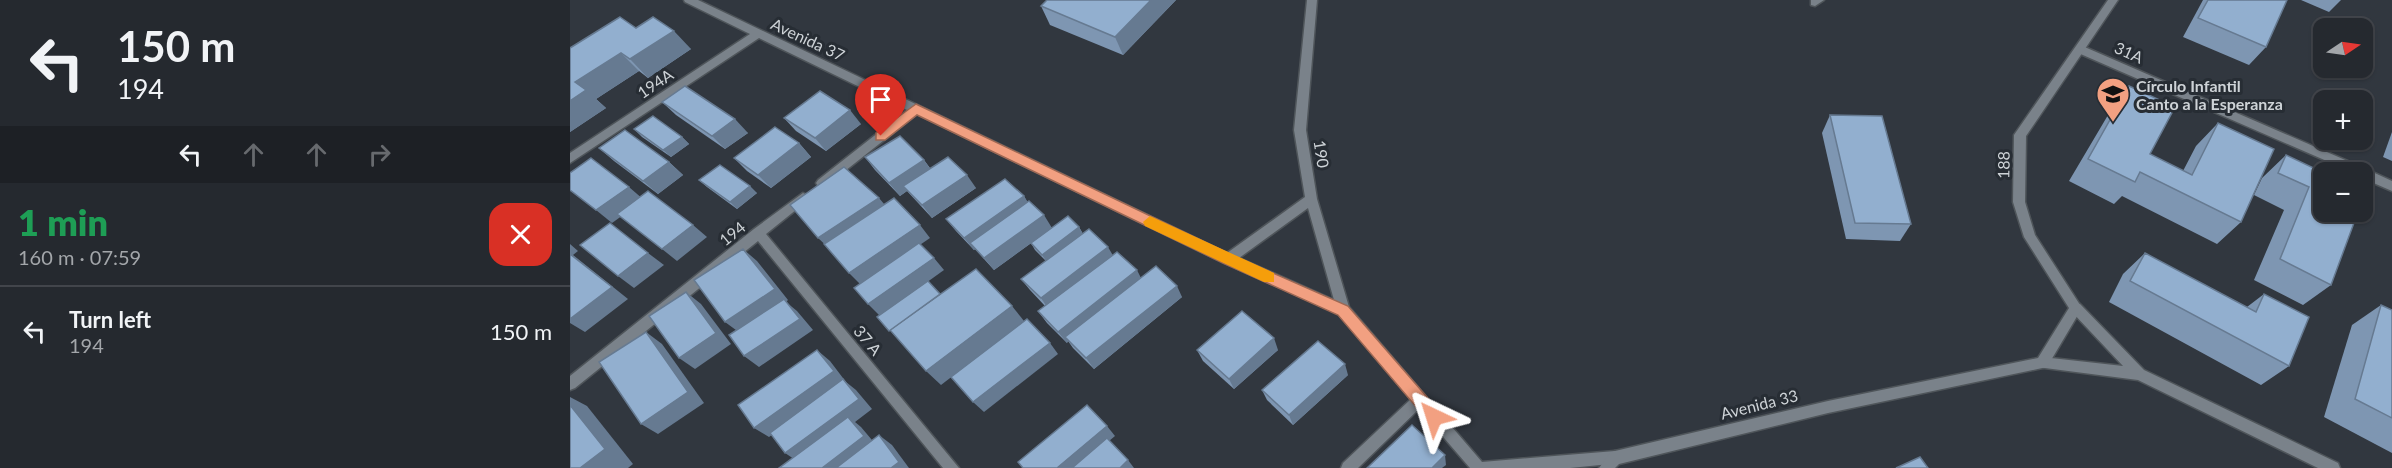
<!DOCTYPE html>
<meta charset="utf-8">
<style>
body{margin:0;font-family:Lato,sans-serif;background:#31353b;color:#f1f3f6;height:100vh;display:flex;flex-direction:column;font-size:22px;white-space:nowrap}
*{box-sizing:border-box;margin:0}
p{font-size:20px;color:#a3a6aa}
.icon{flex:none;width:33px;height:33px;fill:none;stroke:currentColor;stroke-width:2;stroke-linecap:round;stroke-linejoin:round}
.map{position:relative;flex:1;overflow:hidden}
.details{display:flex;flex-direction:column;background:#25292f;width:570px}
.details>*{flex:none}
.guide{background:#25292f;color:#f1f3f6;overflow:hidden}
.needle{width:39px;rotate:77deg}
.fabs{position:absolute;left:1743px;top:18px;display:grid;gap:12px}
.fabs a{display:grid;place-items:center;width:60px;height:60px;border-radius:12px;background:#25292f;box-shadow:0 2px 4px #0004,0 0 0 2px #42454b;font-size:30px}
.pin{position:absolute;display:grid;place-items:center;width:51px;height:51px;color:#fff;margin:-62px -26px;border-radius:50% 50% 50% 0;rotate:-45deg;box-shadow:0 0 6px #0007}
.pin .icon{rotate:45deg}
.me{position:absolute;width:66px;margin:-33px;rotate:319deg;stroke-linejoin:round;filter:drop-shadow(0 0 4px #0008)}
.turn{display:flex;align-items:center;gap:21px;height:126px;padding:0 18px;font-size:27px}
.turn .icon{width:78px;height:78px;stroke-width:2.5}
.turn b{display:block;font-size:42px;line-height:51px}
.lanes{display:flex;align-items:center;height:57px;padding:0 18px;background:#0003;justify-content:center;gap:30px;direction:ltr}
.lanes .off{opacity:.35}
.round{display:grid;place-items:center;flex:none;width:63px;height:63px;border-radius:18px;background:#31353b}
.summary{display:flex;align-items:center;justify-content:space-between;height:102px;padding:0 18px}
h1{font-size:36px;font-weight:800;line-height:45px;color:#1e9e55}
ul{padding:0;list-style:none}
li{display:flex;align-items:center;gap:18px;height:90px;padding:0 18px;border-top:2px solid #42454b}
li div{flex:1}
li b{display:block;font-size:22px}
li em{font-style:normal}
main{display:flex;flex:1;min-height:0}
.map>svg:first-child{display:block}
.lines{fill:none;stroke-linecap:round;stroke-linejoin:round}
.service-casing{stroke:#4f555a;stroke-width:3}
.minor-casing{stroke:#4f555a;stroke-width:3}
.tertiary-casing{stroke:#4f555a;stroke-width:3}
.service{fill:#7a828a;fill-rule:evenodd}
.minor{fill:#7a828a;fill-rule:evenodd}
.tertiary{fill:#7a828a;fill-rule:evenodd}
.wall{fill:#7e96b2}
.shaded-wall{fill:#667a91}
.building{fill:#92afcf;stroke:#667a91;stroke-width:1.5}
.route{fill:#f2a081;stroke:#9d6854;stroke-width:1.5}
.slow{fill:#f59e0b}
.labels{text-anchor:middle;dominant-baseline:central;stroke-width:6;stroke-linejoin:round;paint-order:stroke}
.street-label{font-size:16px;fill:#ced3d7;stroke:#272d34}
.poi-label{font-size:16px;font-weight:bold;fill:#ced3d7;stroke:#272d34;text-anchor:start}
</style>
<main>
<section class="details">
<div class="guide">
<div class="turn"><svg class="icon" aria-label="left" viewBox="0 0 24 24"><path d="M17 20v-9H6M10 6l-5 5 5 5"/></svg><div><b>150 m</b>194</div></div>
<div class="lanes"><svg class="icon" aria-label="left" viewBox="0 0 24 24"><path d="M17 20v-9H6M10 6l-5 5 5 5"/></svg><svg class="icon off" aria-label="ahead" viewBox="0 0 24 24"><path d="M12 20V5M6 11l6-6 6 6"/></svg><svg class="icon off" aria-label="ahead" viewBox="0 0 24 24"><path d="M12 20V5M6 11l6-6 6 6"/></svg><svg class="icon off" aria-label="right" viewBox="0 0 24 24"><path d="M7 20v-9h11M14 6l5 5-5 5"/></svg></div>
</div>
<div class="summary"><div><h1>1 min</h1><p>160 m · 07:59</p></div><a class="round" style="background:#d93025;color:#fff"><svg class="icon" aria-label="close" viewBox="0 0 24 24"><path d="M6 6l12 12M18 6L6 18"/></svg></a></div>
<ul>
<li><svg class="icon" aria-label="left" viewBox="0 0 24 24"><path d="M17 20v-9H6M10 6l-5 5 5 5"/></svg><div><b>Turn left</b><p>194</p></div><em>150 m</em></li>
</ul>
</section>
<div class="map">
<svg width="1822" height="468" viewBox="0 0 1822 468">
<rect width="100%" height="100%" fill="#31373f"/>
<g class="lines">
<g class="service-casing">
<polygon id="service" points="1241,0 1254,0 1245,6 1241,5"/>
</g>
<g class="minor-casing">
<g id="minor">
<path d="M114,0H128L657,253L735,197L724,130L737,0H747L736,130L747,199L779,307L912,462L1045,451L1050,453L1052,458L1050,463L1000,468H900L849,409L788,468H771L773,463L841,399L769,314L654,263L347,114L256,186H248L246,183L248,180L337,110L189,38L0,163V153L180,34L115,2ZM738,208L764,300L669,258Z"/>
<polygon points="1510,45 1796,169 1822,181 1822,191 1792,178 1792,172 1782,172 1506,52 1505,49"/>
<polygon points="233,193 237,195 239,198 237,201 196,234 389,468 373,468 188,241 5,388 0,390 0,376 184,229"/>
<polygon points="1506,303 1510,304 1574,370 1768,463 1770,468 1748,468 1568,380 1467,367 1465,363 1467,359 1472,357 1553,366 1502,312 1500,308 1502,304"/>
</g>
</g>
<g class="tertiary-casing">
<polygon id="tertiary" points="1538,0 1548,0 1456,136 1455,202 1465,235 1512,308 1477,367 1258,413 1049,464 1045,468 1029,468 1040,453 1045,451 1258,401 1468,358 1499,308 1454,237 1443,202 1444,135"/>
</g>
<use href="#service" class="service"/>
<use href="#minor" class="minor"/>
<use href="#tertiary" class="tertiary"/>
</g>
<g class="wall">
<polygon points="606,0 553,55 480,25 471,6"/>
<polygon points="1633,0 1717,0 1696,47 1679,65 1613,37"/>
<polygon points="1731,0 1771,0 1759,12"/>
<polygon points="66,28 121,49 78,78 69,71 26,99 36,108 0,132 0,48"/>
<polygon points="1559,86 1580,154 1613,171 1626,146 1648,123 1671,222 1647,244 1552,196 1544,204 1499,181 1541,110"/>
<polygon points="92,102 178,133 155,149 106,115"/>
<polygon points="1260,115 1341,224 1330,241 1276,239 1252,133"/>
<polygon points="214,118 291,124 256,151 226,131"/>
<polygon points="64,129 112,137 119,144 101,157 72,137"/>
<polygon points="1822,132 1822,161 1813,157"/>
<polygon points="229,143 241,157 201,188 177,171 164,158"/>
<polygon points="29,148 99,162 113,175 88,194 44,161"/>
<polygon points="1716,155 1754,173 1761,285 1733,305 1684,280 1714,210 1684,195 1692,178"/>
<polygon points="295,157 354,160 360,168 406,188 362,218 337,191 330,196 305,170"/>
<polygon points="129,180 187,193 167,209 137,187"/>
<polygon points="454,196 457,202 482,228 424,270 405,249 404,250 386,231 376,219"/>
<polygon points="509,227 513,234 542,255 571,278 612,297 524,369 503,348 498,341 497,343 477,323 468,311 475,306 460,290 451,279 476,261 465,250 461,243"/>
<polygon points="1575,253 1677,307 1694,294 1719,366 1691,385 1539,302 1553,274"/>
<polygon points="1811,305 1822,310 1822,453 1754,417 1782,325"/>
<polygon points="627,350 708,350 664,389 633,361"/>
<polygon points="778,375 723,425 697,400 692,390"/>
</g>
<g class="shaded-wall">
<polygon points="581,0 606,0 553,55 545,37"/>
<polygon points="104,31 121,49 78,78 60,59"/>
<polygon points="51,53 69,71 26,99 36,108 0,132 0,101 5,82"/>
<polygon points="280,110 291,124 256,151 245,138"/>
<polygon points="165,119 178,133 155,149 142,136"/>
<polygon points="112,137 119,144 101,157 93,150"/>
<polygon points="229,143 241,157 201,188 188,175"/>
<polygon points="354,160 363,173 333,186 337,191 330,196 319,183"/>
<polygon points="99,162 113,175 88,194 73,181"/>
<polygon points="397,175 406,188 362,218 352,205"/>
<polygon points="180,186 187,193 167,209 160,202"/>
<polygon points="59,187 74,200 42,223 26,210"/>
<polygon points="454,196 462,209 400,243 405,249 404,250 394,238"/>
<polygon points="309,198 320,211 261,250 248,238"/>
<polygon points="474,215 482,228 424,270 414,258"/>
<polygon points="123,225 137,237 107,261 92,249"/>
<polygon points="350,225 360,238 291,285 279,273"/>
<polygon points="509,227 513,234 476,261 472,255"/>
<polygon points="0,244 8,251 3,255 58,299 15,332 0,323"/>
<polygon points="538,247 545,259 479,310 471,298"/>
<polygon points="173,249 187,261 218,300 216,302 227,311 243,330 189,367 174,356 170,333 155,322"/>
<polygon points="78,253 94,265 64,288 48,276"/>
<polygon points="364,258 374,270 310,316 298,304"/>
<polygon points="567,270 573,282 495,337 498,341 497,343 488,332"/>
<polygon points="607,286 612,297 524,369 516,358"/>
<polygon points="116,292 131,304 161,344 125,369 109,358"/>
<polygon points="442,306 454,321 371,385 356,371"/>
<polygon points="76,332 92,344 134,403 88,434 71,424"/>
<polygon points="704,338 708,350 664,389 659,379"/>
<polygon points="480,343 488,354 414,412 403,402"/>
<polygon points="247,350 260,361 276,382 286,390 302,409 285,422 291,427 307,446 278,468 252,468 230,463 215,453 276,382 199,437 184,428"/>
<polygon points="775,364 778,375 723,425 719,415"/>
<polygon points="0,397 17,406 63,464 58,468 10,468 0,405"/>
<polygon points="537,426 545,436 507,468 487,468"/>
<polygon points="309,435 322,445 339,468 321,468"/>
<polygon points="875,455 876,465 872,468 862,468"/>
<polygon points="558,460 564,468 550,468"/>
</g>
<g class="building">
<polygon points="477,0 581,0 545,37 471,6"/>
<polygon points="1638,0 1717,0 1696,47 1628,18"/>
<polygon points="50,17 66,28 83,17 104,31 60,59 51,53 5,82 16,90 0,101 0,48"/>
<polygon points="115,86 165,119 142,136 92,102"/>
<polygon points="1559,86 1605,107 1580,154 1622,175 1648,123 1704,149 1671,222 1570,172 1565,182 1518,159"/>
<polygon points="250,91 280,110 245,138 214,118"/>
<polygon points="1260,115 1312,116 1341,224 1285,223"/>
<polygon points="83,116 112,137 93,150 64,129"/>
<polygon points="205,127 229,143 188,175 164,158"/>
<polygon points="55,130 99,162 73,181 29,148"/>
<polygon points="330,136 354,160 319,183 295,157"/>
<polygon points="1716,155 1754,173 1754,212 1788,212 1761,285 1710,259 1739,187 1708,173"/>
<polygon points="378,157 397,175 352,205 333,186"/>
<polygon points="21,158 59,187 26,210 0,190 0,173"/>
<polygon points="150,165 180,186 160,202 129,180"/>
<polygon points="274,167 309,198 248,238 220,205"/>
<polygon points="435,179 454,196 394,238 376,219"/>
<polygon points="78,191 123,225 92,249 47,214"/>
<polygon points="1792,191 1795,192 1792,200"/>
<polygon points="324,198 350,225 279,273 254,244"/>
<polygon points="459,201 474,215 414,258 400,243"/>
<polygon points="498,216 509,227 472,255 461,243"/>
<polygon points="40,223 78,253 48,276 10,245"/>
<polygon points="519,229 538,247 471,298 451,279"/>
<polygon points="349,243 364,258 298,304 284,288"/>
<polygon points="173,249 205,289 155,322 124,280"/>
<polygon points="547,252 567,270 488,332 468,311"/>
<polygon points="1575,253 1686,312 1694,294 1739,317 1719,366 1560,281"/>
<polygon points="0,254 42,287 0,319"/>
<polygon points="586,266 607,286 516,358 495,337"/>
<polygon points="406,269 442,306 356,371 320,330"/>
<polygon points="358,281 370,294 319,331 307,317"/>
<polygon points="116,292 146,333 109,358 79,316"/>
<polygon points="214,299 230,319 174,356 159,335"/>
<polygon points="1811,305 1822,310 1822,418 1785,399"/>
<polygon points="672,311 704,338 659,379 627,350"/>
<polygon points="457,319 480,343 403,402 381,377"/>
<polygon points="76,332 118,392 71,424 29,362"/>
<polygon points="748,341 775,364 719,415 692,390"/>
<polygon points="247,350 264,371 184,428 168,405"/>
<polygon points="273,379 289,399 215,453 200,433"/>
<polygon points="0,405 35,449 10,468 0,468"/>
<polygon points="517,405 537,426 487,468 453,468 448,462"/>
<polygon points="278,417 294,436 252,468 209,468"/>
<polygon points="842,425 875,455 862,468 797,468"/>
<polygon points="309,435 329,462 321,468 266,468"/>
<polygon points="537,438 558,460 550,468 502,468"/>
<polygon points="1350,457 1358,468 1326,468"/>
</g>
<polygon class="route" points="346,104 662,255 778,306 870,412 872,417 870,422 859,422 768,315 653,263 347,115 315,140 306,140 306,133"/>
<polygon class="slow" points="580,216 704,273 704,282 694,282 575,226 573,222"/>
<defs>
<g id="school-pin" transform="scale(1.725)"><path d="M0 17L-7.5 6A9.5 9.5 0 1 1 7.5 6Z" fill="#f2a081" stroke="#272d34"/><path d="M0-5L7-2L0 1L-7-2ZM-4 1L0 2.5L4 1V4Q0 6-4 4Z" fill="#111"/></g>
</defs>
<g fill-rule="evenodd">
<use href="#school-pin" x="1543" y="94"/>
</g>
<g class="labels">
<g class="street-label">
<text transform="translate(238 39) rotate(25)">Avenida 37</text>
<text transform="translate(1559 52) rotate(24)">31A</text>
<text transform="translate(85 83) rotate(-34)">194A</text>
<text transform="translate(752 154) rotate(81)">190</text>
<text transform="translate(1433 165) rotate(-89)">188</text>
<text transform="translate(162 233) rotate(-39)">194</text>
<text transform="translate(298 340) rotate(50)">37 A</text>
<text transform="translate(1189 404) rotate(-14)">Avenida 33</text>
</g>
<g class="poi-label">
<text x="1566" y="85">Círculo Infantil<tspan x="1566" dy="18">Canto a la Esperanza</tspan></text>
</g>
</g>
</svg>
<div class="fabs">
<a><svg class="needle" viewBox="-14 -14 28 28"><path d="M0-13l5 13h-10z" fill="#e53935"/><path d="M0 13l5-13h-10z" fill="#a3a6aa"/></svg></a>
<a>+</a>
<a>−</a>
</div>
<div class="pin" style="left:311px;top:136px;background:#d93025"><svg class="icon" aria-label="arrive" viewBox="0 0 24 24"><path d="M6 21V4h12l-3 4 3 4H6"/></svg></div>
<svg class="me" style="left:864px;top:417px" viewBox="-20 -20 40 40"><path d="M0-17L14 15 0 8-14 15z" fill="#f2a081" stroke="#fff" stroke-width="4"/></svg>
</div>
</main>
